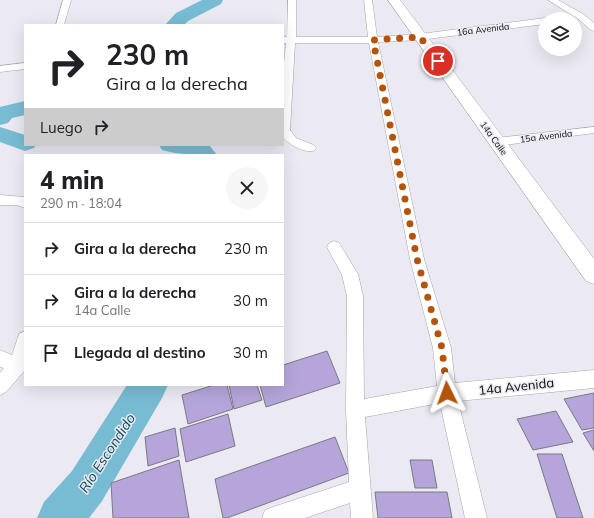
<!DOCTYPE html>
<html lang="es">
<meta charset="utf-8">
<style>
body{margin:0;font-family:Mulish,sans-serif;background:#f6f6f6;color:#202124;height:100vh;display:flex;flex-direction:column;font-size:15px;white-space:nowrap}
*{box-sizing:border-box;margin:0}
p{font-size:13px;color:#757577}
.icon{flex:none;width:22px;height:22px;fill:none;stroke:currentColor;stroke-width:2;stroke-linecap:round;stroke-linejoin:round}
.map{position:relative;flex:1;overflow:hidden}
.sheet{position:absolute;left:24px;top:154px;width:260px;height:232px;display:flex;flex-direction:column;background:#fff;border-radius:0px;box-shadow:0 4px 16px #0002}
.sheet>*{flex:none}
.top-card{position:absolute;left:24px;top:24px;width:260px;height:122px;border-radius:0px;box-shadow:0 4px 16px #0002;background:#fff;color:#202124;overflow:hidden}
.controls{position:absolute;left:538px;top:12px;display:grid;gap:8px}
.controls a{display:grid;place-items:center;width:44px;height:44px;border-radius:50%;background:#fff;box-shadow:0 4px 16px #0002;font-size:20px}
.pin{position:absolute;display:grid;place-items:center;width:34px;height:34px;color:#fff;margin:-17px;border:2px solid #fff;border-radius:50%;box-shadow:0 1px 4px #0007}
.me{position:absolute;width:44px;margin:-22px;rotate:357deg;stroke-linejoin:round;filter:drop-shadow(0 0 3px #0008)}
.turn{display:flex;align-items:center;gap:14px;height:84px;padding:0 16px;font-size:18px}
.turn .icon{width:52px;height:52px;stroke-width:2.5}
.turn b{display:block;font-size:28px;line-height:34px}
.then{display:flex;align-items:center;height:38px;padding:0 16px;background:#0003;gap:8px;font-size:15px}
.round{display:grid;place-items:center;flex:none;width:42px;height:42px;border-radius:21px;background:#f6f6f6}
.summary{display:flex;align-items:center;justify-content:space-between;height:68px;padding:0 16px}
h1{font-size:24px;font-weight:800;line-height:30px}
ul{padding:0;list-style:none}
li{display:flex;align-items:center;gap:12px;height:52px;padding:0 16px;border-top:1px solid #e0e0e0}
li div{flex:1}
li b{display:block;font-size:15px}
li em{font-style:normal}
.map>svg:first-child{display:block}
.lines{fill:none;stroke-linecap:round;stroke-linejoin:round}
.river{fill:#77bcd3;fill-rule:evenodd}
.building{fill:#b5a5da;stroke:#7b7981}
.street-casing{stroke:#a6a4ac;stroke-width:1}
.secondary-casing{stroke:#a6a4ac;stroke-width:1}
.street{fill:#fff;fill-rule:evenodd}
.secondary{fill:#fff;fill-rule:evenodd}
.route{stroke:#b45309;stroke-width:7;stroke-dasharray:0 12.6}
.labels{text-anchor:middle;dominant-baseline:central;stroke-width:3;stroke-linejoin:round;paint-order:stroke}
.far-street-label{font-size:9px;fill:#0f0e11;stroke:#ebe9f2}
.near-street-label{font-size:13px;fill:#0f0e11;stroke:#ebe9f2}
.near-water-label{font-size:14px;font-style:italic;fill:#104c5c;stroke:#ebe9f2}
</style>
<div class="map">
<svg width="594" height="518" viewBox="0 0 594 518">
<rect width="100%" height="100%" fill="#ebe9f2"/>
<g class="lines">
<g class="river">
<polygon points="202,0 223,0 221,4 188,21 184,25 165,25 176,13"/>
<polygon points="25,101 25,115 12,118 8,123 0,125 0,107"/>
<polygon points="0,127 25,135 25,145 36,145 34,148 25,151 0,142"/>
<path d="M159,145H209L217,155C198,155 180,155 162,150Z"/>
<polygon points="127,385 168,385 162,398 102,501 89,518 37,518 44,502 72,471"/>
</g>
</g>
<g class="building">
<polygon points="327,351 340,383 266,407 260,385 283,385 283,365"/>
<polygon points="214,385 227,385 233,409 188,424 182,395"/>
<polygon points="229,385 257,385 262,400 234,409"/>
<polygon points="594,393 594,428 582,430 564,399"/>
<polygon points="556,411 573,442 533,450 517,419"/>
<polygon points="228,414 235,446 186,462 180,429"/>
<polygon points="175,428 179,456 148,466 145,437"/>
<polygon points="594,430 594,451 583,433"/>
<polygon points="335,437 349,473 227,518 223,518 215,479"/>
<polygon points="537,454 562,454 583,518 557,518"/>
<polygon points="179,460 189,518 113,518 111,483"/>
<polygon points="410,460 432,460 437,488 415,488"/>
<polygon points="375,492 447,492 452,518 378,518"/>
</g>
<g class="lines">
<g class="street-casing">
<g id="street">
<polygon points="63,0 71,0 64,25 56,25"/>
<path d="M288,0H296V37H368L364,0H372L377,37L420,34L545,18L547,19H545V24L420,40L378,42L424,259L451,348L455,383L594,370V388L458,401L487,518H465L440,403L365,417L373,518H351L350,503L305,518H262L265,510L273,507L349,482L346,410L347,296L342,275L327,247L329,243L334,241L339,243L358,274L363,296L364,399L437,386L433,348L410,259L369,43H295L290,130L296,138L314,145L316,148L314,151C304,153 289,145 283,137V72L286,43H283V37H287Z"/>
<polygon points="548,0 558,0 583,14 594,23 594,31 591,30 577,18"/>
<polygon points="25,63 25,69 0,72 0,66"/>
<polygon points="594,127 594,133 497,146 493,145 491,142 493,139 497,138"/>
<polygon points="0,195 25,197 25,208 17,205 0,205"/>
<polygon points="25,331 25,370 6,392 0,395 0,373 4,368 0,367 0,350 12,355 19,334"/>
</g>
</g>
<g class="secondary-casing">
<polygon id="secondary" points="388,0 400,0 594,259 594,284 586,281"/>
</g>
<use href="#street" class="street"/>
<use href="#secondary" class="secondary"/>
</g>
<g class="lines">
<polyline class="route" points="438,61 420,37 373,40 417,259 442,348 447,393"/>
</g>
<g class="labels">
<g class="far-street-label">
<text transform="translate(483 29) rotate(-7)">16a Avenida</text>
<text transform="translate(546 136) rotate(-7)">15a Avenida</text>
<text transform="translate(494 138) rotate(54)">14a Calle</text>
</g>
<g class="near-street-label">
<text transform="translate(516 386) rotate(-6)">14a Avenida</text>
</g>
<g class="near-water-label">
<text transform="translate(107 453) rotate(-57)">Río Escondido</text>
</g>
</g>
</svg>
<div class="controls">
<a><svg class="icon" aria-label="layers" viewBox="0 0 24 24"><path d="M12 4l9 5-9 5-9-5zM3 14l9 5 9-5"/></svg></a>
</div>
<div class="pin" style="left:438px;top:61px;background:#d93025"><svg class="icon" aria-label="arrive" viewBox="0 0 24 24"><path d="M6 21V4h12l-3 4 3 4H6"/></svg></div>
<svg class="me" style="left:447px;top:393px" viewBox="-20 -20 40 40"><path d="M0-17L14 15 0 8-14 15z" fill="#b45309" stroke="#fff" stroke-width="4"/></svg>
<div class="top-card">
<div class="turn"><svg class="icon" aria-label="right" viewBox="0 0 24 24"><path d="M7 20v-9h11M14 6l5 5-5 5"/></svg><div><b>230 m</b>Gira a la derecha</div></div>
<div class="then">Luego<svg class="icon" aria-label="right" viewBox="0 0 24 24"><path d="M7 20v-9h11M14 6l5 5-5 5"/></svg></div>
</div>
<section class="sheet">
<div class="summary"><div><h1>4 min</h1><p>290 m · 18:04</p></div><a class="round"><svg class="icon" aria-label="close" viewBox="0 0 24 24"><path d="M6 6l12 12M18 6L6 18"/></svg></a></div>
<ul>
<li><svg class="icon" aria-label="right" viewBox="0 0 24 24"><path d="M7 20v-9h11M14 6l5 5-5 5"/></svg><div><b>Gira a la derecha</b></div><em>230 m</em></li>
<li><svg class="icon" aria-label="right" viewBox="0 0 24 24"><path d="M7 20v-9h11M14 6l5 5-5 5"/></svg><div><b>Gira a la derecha</b><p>14a Calle</p></div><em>30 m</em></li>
<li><svg class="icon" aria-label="arrive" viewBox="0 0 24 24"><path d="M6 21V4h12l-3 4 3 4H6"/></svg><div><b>Llegada al destino</b></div><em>30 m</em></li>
</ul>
</section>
</div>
